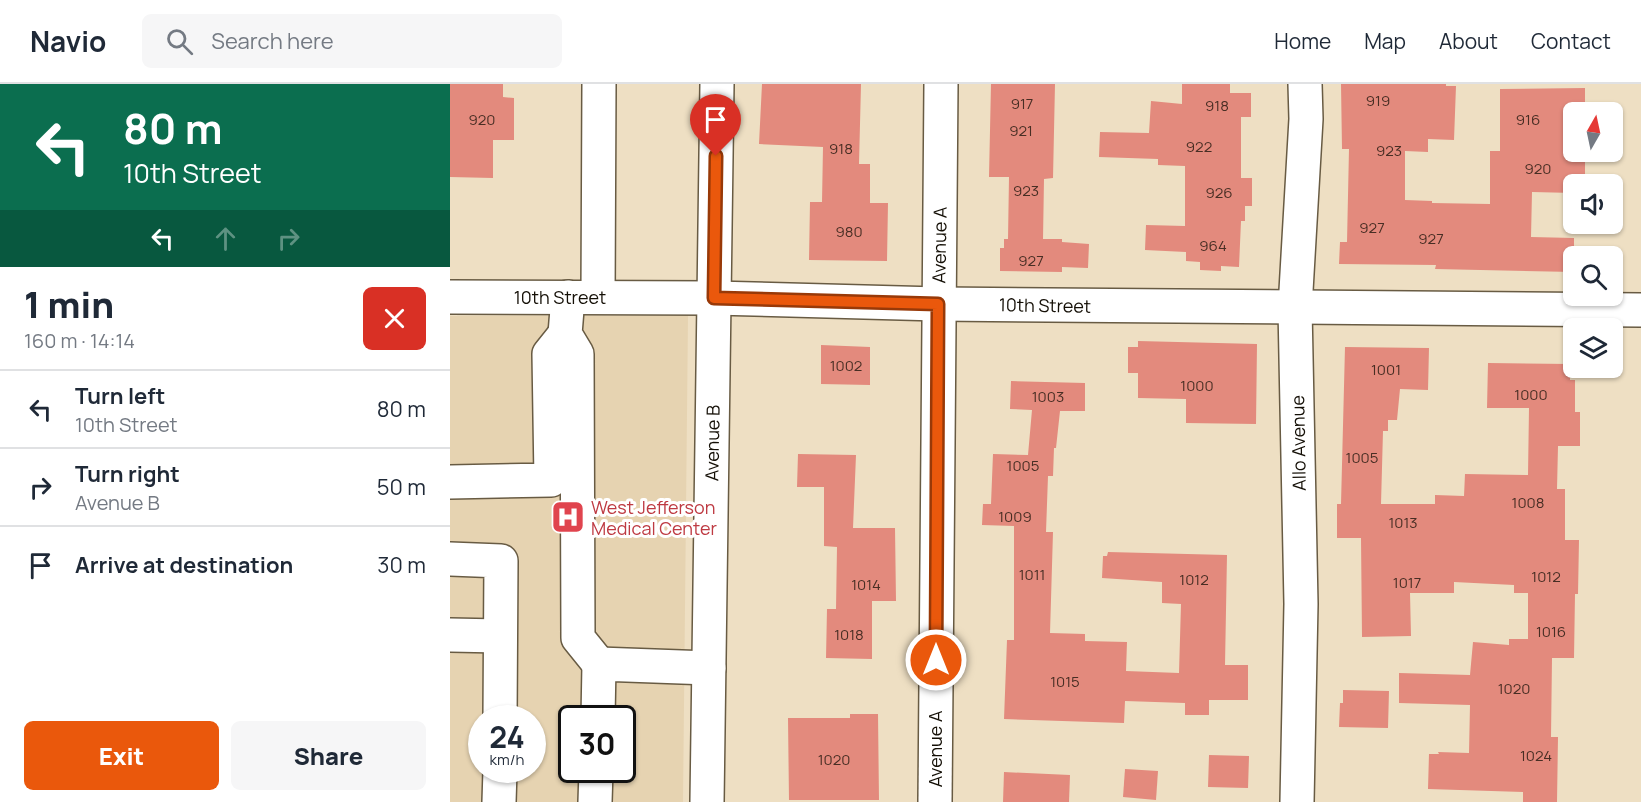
<!DOCTYPE html>
<meta charset="utf-8">
<style>
body{margin:0;font-family:Manrope,sans-serif;background:#f6f6f7;color:#1f2937;height:100vh;display:flex;flex-direction:column;font-size:22px;white-space:nowrap}
*{box-sizing:border-box;margin:0}
p{font-size:20px;color:#747a83}
.icon{flex:none;width:33px;height:33px;fill:none;stroke:currentColor;stroke-width:2;stroke-linecap:round;stroke-linejoin:round}
.map{position:relative;flex:1;overflow:hidden}
.drawer{display:flex;flex-direction:column;background:#fff;width:450px}
.drawer>*{flex:none}
.guide{background:#0b6e4f;color:#fff;overflow:hidden}
.needle{width:39px;rotate:9deg}
.tools{position:absolute;left:1113px;top:18px;display:grid;gap:12px}
.tools a{display:grid;place-items:center;width:60px;height:60px;border-radius:9px;background:#fff;box-shadow:0 2px 4px #0004;font-size:30px}
.speed{position:absolute;left:18px;top:621px;display:flex;gap:12px;font-size:30px;font-weight:700;text-align:center}
.speed>*{display:grid;place-content:center;width:78px;height:78px;border-radius:50%;background:#fff;box-shadow:0 2px 4px #0004;line-height:1}
.speed small{font-size:15px;font-weight:400}
.speed .limit{border:3px solid #111;border-radius:9px;background:#fff;color:#111}
.pin{position:absolute;display:grid;place-items:center;width:51px;height:51px;color:#fff;margin:-62px -26px;border-radius:50% 50% 50% 0;rotate:-45deg;box-shadow:0 0 6px #0007}
.pin .icon{rotate:45deg}
.me{position:absolute;width:66px;margin:-33px;rotate:0deg;stroke-linejoin:round;filter:drop-shadow(0 0 4px #0008)}
.turn{display:flex;align-items:center;gap:21px;height:126px;padding:0 24px;font-size:27px}
.turn .icon{width:78px;height:78px;stroke-width:2.5}
.turn b{display:block;font-size:42px;line-height:51px}
.lanes{display:flex;align-items:center;height:57px;padding:0 24px;background:#0003;justify-content:center;gap:30px;direction:ltr}
.lanes .off{opacity:.35}
.round{display:grid;place-items:center;flex:none;width:63px;height:63px;border-radius:9px;background:#f6f6f7}
.headline{display:flex;align-items:center;justify-content:space-between;height:102px;padding:0 24px}
h1{font-size:36px;font-weight:800;line-height:45px}
.primary-button{display:flex;gap:12px;margin-top:auto;padding:12px 24px}
.primary-button a{flex:1;height:69px;border-radius:9px;background:#ea580c;color:#fff;font-size:24px;font-weight:800;line-height:69px;text-align:center}
.primary-button a+a{background:#f6f6f7;color:#1f2937}
ul{padding:0;list-style:none}
li{display:flex;align-items:center;gap:18px;height:78px;padding:0 24px;border-top:2px solid #e0e1e3}
li div{flex:1}
li b{display:block;font-size:22px}
li em{font-style:normal}
header{display:flex;align-items:center;gap:36px;box-sizing:border-box;height:84px;padding:0 30px;background:#fff;border-bottom:2px solid #e0e1e3}
header strong{font-size:28px}
nav{display:flex;gap:33px;margin-inline-start:auto;font-size:21px}
.search{width:420px;height:54px;background:#f6f6f7;display:flex;align-items:center;gap:15px;box-sizing:border-box;padding:0 21px;border-radius:9px;color:#747a83;font-size:22px}
main{display:flex;flex:1;min-height:0}
.map>svg:first-child{display:block}
.built{fill:#e6d3b1;fill-rule:evenodd}
.building{fill:#e38a7d}
.lines{fill:none;stroke-linecap:round;stroke-linejoin:round}
.minor-casing{stroke:#685b43;stroke-width:36}
.minor{stroke:#fff;stroke-width:33}
.route-casing{stroke:#983908;stroke-width:15}
.route{stroke:#ea580c;stroke-width:10}
.labels{text-anchor:middle;dominant-baseline:central;stroke-width:6;stroke-linejoin:round;paint-order:stroke}
.number-label{font-size:15px;fill:#482e24}
.street-label{font-size:18px;fill:#140f06;stroke:#fff}
.health-label{font-size:18px;fill:#be3a42;stroke:#fff;text-anchor:start}
</style>
<header>
<strong>Navio</strong>
<div class="search"><svg class="icon" aria-label="search" viewBox="0 0 24 24"><circle cx="10" cy="10" r="6"/><path d="M15 15l6 6"/></svg>Search here</div>
<nav><a>Home</a><a>Map</a><a>About</a><a>Contact</a></nav>
</header>
<main>
<section class="drawer">
<div class="guide">
<div class="turn"><svg class="icon" aria-label="left" viewBox="0 0 24 24"><path d="M17 20v-9H6M10 6l-5 5 5 5"/></svg><div><b>80 m</b>10th Street</div></div>
<div class="lanes"><svg class="icon" aria-label="left" viewBox="0 0 24 24"><path d="M17 20v-9H6M10 6l-5 5 5 5"/></svg><svg class="icon off" aria-label="ahead" viewBox="0 0 24 24"><path d="M12 20V5M6 11l6-6 6 6"/></svg><svg class="icon off" aria-label="right" viewBox="0 0 24 24"><path d="M7 20v-9h11M14 6l5 5-5 5"/></svg></div>
</div>
<div class="headline"><div><h1>1 min</h1><p>160 m · 14:14</p></div><a class="round" style="background:#d93025;color:#fff"><svg class="icon" aria-label="close" viewBox="0 0 24 24"><path d="M6 6l12 12M18 6L6 18"/></svg></a></div>
<ul>
<li><svg class="icon" aria-label="left" viewBox="0 0 24 24"><path d="M17 20v-9H6M10 6l-5 5 5 5"/></svg><div><b>Turn left</b><p>10th Street</p></div><em>80 m</em></li>
<li><svg class="icon" aria-label="right" viewBox="0 0 24 24"><path d="M7 20v-9h11M14 6l5 5-5 5"/></svg><div><b>Turn right</b><p>Avenue B</p></div><em>50 m</em></li>
<li><svg class="icon" aria-label="arrive" viewBox="0 0 24 24"><path d="M6 21V4h12l-3 4 3 4H6"/></svg><div><b>Arrive at destination</b></div><em>30 m</em></li>
</ul>
<div class="primary-button"><a>Exit</a><a>Share</a></div>
</section>
<div class="map">
<svg width="1191" height="718" viewBox="0 0 1191 718">
<rect width="100%" height="100%" fill="#eedfc3"/>
<path class="built" d="M0,232H238L233,718H0ZM32,634H82V686H32ZM122,634H172V686H122Z"/>
<g class="building">
<polygon points="0,0 53,0 53,13 64,14 64,56 43,56 43,94 0,93"/>
<polygon points="312,0 411,0 409,80 420,80 420,119 438,119 437,177 359,176 360,118 372,118 373,63 309,60"/>
<polygon points="541,0 605,0 603,94 594,95 593,155 612,155 612,158 639,160 638,184 612,183 612,188 550,187 550,164 554,164 554,155 558,155 559,93 539,93"/>
<polygon points="732,0 780,0 780,9 801,9 801,33 791,33 791,94 802,94 802,122 795,122 795,137 791,137 789,183 771,182 771,187 750,186 750,178 736,177 736,168 695,166 696,141 735,142 735,82 708,81 708,75 649,73 650,48 699,49 701,17 732,20"/>
<polygon points="891,0 996,0 996,2 1006,2 1004,56 978,55 978,68 955,67 955,116 982,117 982,119 1040,120 1040,67 1050,67 1050,5 1135,4 1135,28 1124,28 1124,68 1135,68 1135,100 1124,100 1124,109 1082,108 1081,153 1124,154 1124,188 985,185 986,181 889,180 890,158 897,158 899,65 892,65"/>
<polygon points="688,257 807,260 806,340 736,339 736,315 688,314 688,289 678,289 678,263 688,263"/>
<polygon points="371,261 420,263 420,301 371,300"/>
<polygon points="895,263 979,264 978,306 950,305 947,336 938,336 938,347 933,347 931,420 985,420 985,411 1014,412 1015,390 1078,391 1079,324 1037,324 1038,279 1120,280 1120,296 1125,296 1125,328 1130,328 1130,362 1108,362 1107,405 1115,405 1115,456 1129,456 1128,510 1125,510 1124,574 1102,574 1101,653 1108,653 1107,718 1073,718 1073,708 978,705 979,670 989,670 988,668 1019,669 1020,621 949,619 949,589 1020,591 1023,558 1059,561 1059,555 1078,555 1078,509 1064,509 1064,501 1004,498 1004,509 960,509 961,552 912,553 911,454 887,454 887,420 891,420"/>
<polygon points="561,297 635,299 635,327 610,327 606,364 604,364 603,392 598,392 596,448 603,448 600,549 635,550 635,557 677,558 676,587 729,589 731,520 712,519 712,498 652,494 653,472 657,472 658,468 777,471 775,581 798,581 798,616 759,616 759,631 735,631 735,619 675,617 674,639 554,635 557,556 564,556 564,442 532,441 533,420 541,420 543,370 578,371 582,326 560,325"/>
<polygon points="348,370 406,371 403,444 445,444 446,517 422,517 422,575 376,574 377,525 386,525 387,463 374,462 374,403 347,403"/>
<polygon points="893,606 939,607 938,644 889,643 890,619 893,619"/>
<polygon points="400,630 428,630 429,716 339,716 338,634 400,634"/>
<polygon points="759,671 799,672 798,704 758,703"/>
<polygon points="675,685 708,687 706,716 673,713"/>
<polygon points="554,688 620,691 619,718 553,718"/>
</g>
<g class="lines">
<g class="minor-casing">
<g id="minor">
<polyline points="0,213 264,214 488,220 1191,226"/>
<polyline points="118,213 115,250 127,270 128,554 149,580"/>
<polyline points="148,213 149,0"/>
<polyline points="0,398 101,396 99,270 115,250"/>
<polyline points="0,475 51,477 50,634"/>
<polyline points="0,551 50,552"/>
<polyline points="148,634 149,580 259,584"/>
<polyline points="49,718 50,686"/>
<polyline points="145,718 146,686"/>
<polyline points="257,718 267,0"/>
<polyline points="485,718 491,0"/>
<polyline points="847,718 851,520 845,224 856,35 855,0"/>
</g>
</g>
<use href="#minor" class="minor"/>
</g>
<g class="lines">
<g class="route-casing">
<polyline id="route" points="266,72 264,214 488,220 486,576"/>
</g>
<use href="#route" class="route"/>
</g>
<defs>
<g id="hospital-square" transform="scale(1.725)"><rect x="-9" y="-9" width="18" height="18" rx="4" fill="#e0444e" stroke="#fff"/><path d="M-5-5h3v3.5h4V-5h3V5h-3V1.5h-4V5h-3Z" fill="#fff"/></g>
</defs>
<g fill-rule="evenodd">
<use href="#hospital-square" x="118" y="433"/>
</g>
<g class="labels">
<g class="number-label">
<text x="928" y="16">919</text>
<text x="572" y="19">917</text>
<text x="767" y="21">918</text>
<text x="32" y="35">920</text>
<text x="1078" y="35">916</text>
<text x="571" y="46">921</text>
<text x="749" y="62">922</text>
<text x="391" y="64">918</text>
<text x="939" y="66">923</text>
<text x="1088" y="84">920</text>
<text x="576" y="106">923</text>
<text x="769" y="108">926</text>
<text x="922" y="143">927</text>
<text x="399" y="147">980</text>
<text x="981" y="154">927</text>
<text x="763" y="161">964</text>
<text x="581" y="176">927</text>
<text x="396" y="281">1002</text>
<text x="936" y="285">1001</text>
<text x="747" y="301">1000</text>
<text x="1081" y="310">1000</text>
<text x="598" y="312">1003</text>
<text x="912" y="373">1005</text>
<text x="573" y="381">1005</text>
<text x="1078" y="418">1008</text>
<text x="565" y="432">1009</text>
<text x="953" y="438">1013</text>
<text x="582" y="490">1011</text>
<text x="1096" y="492">1012</text>
<text x="744" y="495">1012</text>
<text x="957" y="498">1017</text>
<text x="416" y="500">1014</text>
<text x="1101" y="547">1016</text>
<text x="399" y="550">1018</text>
<text x="615" y="597">1015</text>
<text x="1064" y="604">1020</text>
<text x="1086" y="671">1024</text>
<text x="384" y="675">1020</text>
</g>
<g class="street-label">
<text transform="translate(489 161) rotate(-89)">Avenue A</text>
<text x="110" y="213">10th Street</text>
<text transform="translate(595 221) rotate(1)">10th Street</text>
<text transform="translate(262 359) rotate(-89)">Avenue B</text>
<text transform="translate(848 359) rotate(-91)">Allo Avenue</text>
<text transform="translate(485 665) rotate(-90)">Avenue A</text>
</g>
<g class="health-label">
<text x="141" y="423">West Jefferson<tspan x="141" dy="21">Medical Center</tspan></text>
</g>
</g>
</svg>
<div class="tools">
<a><svg class="needle" viewBox="-14 -14 28 28"><path d="M0-13l5 13h-10z" fill="#e53935"/><path d="M0 13l5-13h-10z" fill="#747a83"/></svg></a>
<a><svg class="icon" aria-label="sound" viewBox="0 0 24 24"><path d="M4 9h4l5-4v14l-5-4H4zM17 9q2 3 0 6"/></svg></a>
<a><svg class="icon" aria-label="search" viewBox="0 0 24 24"><circle cx="10" cy="10" r="6"/><path d="M15 15l6 6"/></svg></a>
<a><svg class="icon" aria-label="layers" viewBox="0 0 24 24"><path d="M12 4l9 5-9 5-9-5zM3 14l9 5 9-5"/></svg></a>
</div>
<div class="speed"><div>24<small>km/h</small></div><div class="limit">30</div></div>
<div class="pin" style="left:266px;top:72px;background:#d93025"><svg class="icon" aria-label="arrive" viewBox="0 0 24 24"><path d="M6 21V4h12l-3 4 3 4H6"/></svg></div>
<svg class="me" style="left:486px;top:576px" viewBox="-20 -20 40 40"><circle r="17" fill="#ea580c" stroke="#fff" stroke-width="3"/><path d="M0-11L8 9 0 5-8 9z" fill="#fff"/></svg>
</div>
</main>
